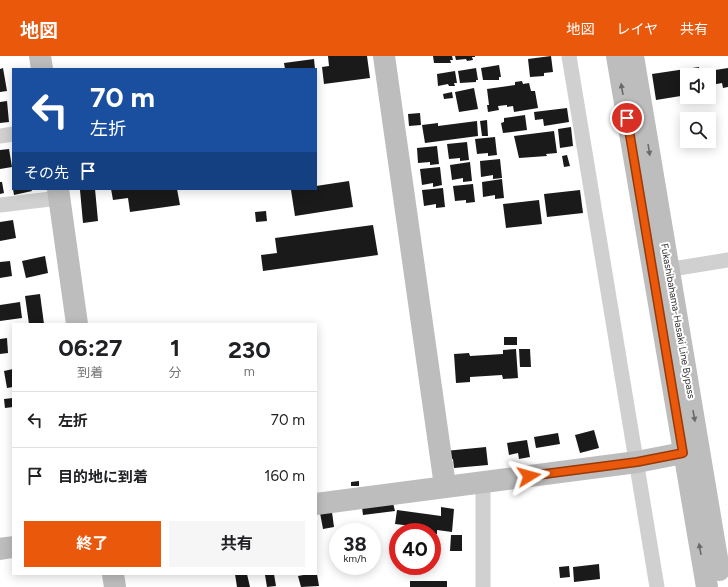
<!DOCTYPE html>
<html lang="ja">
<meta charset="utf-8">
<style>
body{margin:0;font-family:Figtree,"Noto Sans JP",sans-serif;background:#f6f6f6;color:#202124;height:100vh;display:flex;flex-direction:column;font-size:15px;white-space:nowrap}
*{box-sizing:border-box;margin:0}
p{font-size:13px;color:#757577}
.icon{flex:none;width:22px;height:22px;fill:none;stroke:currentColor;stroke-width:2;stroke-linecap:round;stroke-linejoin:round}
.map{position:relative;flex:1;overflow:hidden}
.details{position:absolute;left:12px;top:267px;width:305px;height:252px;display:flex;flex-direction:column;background:#fff;border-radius:0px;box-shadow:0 2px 10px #0003}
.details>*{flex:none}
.guide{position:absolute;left:12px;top:12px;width:305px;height:122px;border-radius:0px;box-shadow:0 2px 10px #0003;background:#1a4fa0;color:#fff;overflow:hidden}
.buttons{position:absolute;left:680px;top:12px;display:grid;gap:8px}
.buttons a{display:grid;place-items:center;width:36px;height:36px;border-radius:0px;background:#fff;box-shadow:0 2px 10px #0003;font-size:20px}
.speed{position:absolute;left:329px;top:467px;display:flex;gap:8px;font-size:20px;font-weight:700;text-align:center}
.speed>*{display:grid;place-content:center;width:52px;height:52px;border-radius:50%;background:#fff;box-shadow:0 2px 10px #0003;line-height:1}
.speed small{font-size:10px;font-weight:400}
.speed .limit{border:6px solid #d22;background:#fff;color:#111}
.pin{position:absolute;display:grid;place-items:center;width:34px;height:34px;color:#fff;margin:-17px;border:2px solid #fff;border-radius:50%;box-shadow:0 1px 4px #0007}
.me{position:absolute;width:44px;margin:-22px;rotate:82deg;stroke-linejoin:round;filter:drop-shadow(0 0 3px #0008)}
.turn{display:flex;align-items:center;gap:14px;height:84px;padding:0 12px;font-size:18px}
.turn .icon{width:52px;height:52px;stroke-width:2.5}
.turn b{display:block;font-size:28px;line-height:34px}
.then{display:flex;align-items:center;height:38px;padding:0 12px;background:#0003;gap:8px;font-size:15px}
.eta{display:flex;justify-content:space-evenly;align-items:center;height:68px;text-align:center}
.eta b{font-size:24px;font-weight:700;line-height:28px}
.cta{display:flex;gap:8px;margin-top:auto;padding:8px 12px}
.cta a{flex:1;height:46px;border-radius:0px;background:#ea580c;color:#fff;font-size:16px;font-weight:700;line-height:46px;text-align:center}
.cta a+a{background:#f6f6f6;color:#202124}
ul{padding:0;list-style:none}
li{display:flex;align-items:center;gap:12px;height:56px;padding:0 12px;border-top:1px solid #e0e0e0}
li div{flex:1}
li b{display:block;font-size:15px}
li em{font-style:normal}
header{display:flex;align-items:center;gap:24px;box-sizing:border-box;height:56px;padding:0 20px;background:#ea580c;color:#fff}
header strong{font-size:19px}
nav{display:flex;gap:22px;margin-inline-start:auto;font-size:14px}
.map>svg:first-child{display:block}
.building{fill:#1a1a1a}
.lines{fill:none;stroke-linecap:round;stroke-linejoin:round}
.street{stroke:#d0d0d0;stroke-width:15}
.secondary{stroke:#bdbdbd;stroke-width:22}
.oneway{fill:#6a6a6a}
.route-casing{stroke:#983908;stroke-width:10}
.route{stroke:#ea580c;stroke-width:7}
.labels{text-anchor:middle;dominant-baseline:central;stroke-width:4;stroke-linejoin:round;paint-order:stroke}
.street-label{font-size:10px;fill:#333;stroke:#fff}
</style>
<header>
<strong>地図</strong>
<nav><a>地図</a><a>レイヤ</a><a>共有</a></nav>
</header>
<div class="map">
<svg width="728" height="531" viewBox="0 0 728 531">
<rect width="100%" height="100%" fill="#fff"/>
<g class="building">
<polygon points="328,0 367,0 370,22 324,28 322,11 329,10"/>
<polygon points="433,0 452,0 453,4 450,4 451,7 434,7"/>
<polygon points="455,0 475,0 475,1 472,1 473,4 467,5 466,3 456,4"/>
<polygon points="551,0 553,16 544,17 544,20 530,21 528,3"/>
<polygon points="314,3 315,13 285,13 284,7"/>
<polygon points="499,9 501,21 499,21 499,24 483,24 481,12"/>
<polygon points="699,11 700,19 687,19 687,39 656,44 652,18"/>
<polygon points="3,12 7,35 0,36 0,13"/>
<polygon points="476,12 478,24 476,24 476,26 460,27 458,15"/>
<polygon points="728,12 728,31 723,32 722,27 711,29 709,15"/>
<polygon points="455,15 457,27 454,27 455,30 449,30 448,28 438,30 437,18"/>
<polygon points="522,25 523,28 529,27 531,35 535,35 538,52 514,56 513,50 507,51 507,49 498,50 499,54 488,56 487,49 489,49 487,33 515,29 515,26"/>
<polygon points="474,32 478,53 459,56 455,36"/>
<polygon points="452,36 453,42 444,43 443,38"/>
<polygon points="7,45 9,66 0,67 0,46"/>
<polygon points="567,52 569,66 544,70 543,63 535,64 534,56"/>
<polygon points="420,57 421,69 409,70 408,58"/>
<polygon points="525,59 527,74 503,77 501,67 504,66 504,62"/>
<polygon points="487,64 488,80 482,80 480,65"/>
<polygon points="477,65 478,80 425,87 422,69 438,67 438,70"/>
<polygon points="571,71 573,90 560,92 558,73"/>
<polygon points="554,75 557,97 546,98 547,100 519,102 514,80"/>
<polygon points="495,81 497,99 488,100 488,97 477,98 475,83"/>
<polygon points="467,86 469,104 460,105 460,102 449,103 447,88"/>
<polygon points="437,90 439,108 430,109 430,106 418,107 417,92"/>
<polygon points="9,93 12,111 0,113 0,94"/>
<polygon points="567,99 570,110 564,111 562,100"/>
<polygon points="500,103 502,122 493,123 493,119 481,121 480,105"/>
<polygon points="470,106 472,125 463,126 463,122 452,124 450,109"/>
<polygon points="440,111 442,129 433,131 433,127 422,129 420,113"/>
<polygon points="502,123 504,142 495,143 495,139 483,141 482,126"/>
<polygon points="349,125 353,151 295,160 291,134 316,133 316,130"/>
<polygon points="0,126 2,126 4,137 0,138"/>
<polygon points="473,128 475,146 466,147 466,144 455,145 453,130"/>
<polygon points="443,132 445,151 436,152 436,148 424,150 422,134"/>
<polygon points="13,133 31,133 32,135 14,139"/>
<polygon points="95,133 98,165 83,167 80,134"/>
<polygon points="111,133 177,133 180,149 130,156 128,142 113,144"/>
<polygon points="580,134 583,157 547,161 544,138"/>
<polygon points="539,144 542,168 506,172 503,148"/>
<polygon points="266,155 267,165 256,166 255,156"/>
<polygon points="13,164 16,182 0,185 0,166"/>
<polygon points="373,169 378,199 263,215 261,199 277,197 275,182"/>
<polygon points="45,200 48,217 26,222 22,205"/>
<polygon points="10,205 12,220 0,222 0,206"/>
<polygon points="40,238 44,268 29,268 25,240"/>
<polygon points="20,246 22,262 0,265 0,249"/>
<rect x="504" y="281" width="13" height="8"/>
<polygon points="7,282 8,297 0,298 0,283"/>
<polygon points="516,293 518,322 503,323 502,319 470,321 470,326 456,327 454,298 469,297 470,300 503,298 503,294"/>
<polygon points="519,293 530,293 531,311 520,311"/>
<polygon points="13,313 13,331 7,332 4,315"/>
<polygon points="13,342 13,351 5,352 4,343"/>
<polygon points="594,374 599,392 580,397 575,379"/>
<polygon points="558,377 560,388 536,392 534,381"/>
<polygon points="527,384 530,401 519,403 518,397 509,399 507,387"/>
<polygon points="486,391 488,409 454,412 453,403 446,404 445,395"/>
<polygon points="359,425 359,430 351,430 351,426"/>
<polygon points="393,447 395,455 363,459 362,451"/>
<polygon points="441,451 454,453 452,476 437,474 437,478 411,475 412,470 395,468 397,454 441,460"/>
<polygon points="332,456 334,471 323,473 320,457"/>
<polygon points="451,479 462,479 462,495 450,495"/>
<polygon points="599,508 600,523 574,526 573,511"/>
<polygon points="569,510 570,521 560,522 559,511"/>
<polygon points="235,518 247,518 250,531 237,531"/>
<polygon points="274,518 276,530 267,531 265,519"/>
<polygon points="309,518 317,518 319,530 301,531 298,520"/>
<rect x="410" y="525" width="37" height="6"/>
</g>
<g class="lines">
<g class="street">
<polyline points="569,0 657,531"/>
<polyline points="0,80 13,78"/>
<polyline points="0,149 59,142"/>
<polyline points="660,215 728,204"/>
<polyline points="483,426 483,531"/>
</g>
<g class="secondary">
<polyline points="40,0 42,13"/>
<polyline points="384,0 445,430"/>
<polyline points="617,0 707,531"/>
<polyline points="633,0 719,514"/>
<polyline points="58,133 77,268"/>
<polyline points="316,448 637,406 683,397"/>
<polyline points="0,493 13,491"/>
<polyline points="113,518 115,531"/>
</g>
</g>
<defs><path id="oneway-solid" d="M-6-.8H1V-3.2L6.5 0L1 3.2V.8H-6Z"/></defs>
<g class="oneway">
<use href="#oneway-solid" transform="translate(622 33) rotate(-100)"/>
<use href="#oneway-solid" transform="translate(649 94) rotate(81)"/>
<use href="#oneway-solid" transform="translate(694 360) rotate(80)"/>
<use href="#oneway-solid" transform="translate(700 493) rotate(-100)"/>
</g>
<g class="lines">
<g class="route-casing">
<polyline id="route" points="529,420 637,406 683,397 627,62"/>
</g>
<use href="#route" class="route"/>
</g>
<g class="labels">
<g class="street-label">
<text transform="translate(678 265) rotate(80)">Fukashibahama-Hasaki Line Bypass</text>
</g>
</g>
</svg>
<div class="buttons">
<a><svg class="icon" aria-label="sound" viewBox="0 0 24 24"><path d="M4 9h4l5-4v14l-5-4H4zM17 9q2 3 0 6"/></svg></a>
<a><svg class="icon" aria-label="search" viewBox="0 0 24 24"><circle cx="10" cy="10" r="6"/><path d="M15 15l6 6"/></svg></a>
</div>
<div class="speed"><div>38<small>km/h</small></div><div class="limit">40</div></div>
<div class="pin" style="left:627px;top:62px;background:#d93025"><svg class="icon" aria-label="arrive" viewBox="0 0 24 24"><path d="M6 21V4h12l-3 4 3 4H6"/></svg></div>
<svg class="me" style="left:529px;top:420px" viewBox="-20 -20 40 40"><path d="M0-17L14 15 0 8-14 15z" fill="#ea580c" stroke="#fff" stroke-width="4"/></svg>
<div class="guide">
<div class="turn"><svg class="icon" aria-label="left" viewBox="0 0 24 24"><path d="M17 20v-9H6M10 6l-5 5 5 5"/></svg><div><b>70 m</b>左折</div></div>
<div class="then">その先<svg class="icon" aria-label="arrive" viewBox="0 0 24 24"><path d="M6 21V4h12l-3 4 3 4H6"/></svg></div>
</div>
<section class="details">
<div class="eta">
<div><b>06:27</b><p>到着</p></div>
<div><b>1</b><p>分</p></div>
<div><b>230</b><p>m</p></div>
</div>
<ul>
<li><svg class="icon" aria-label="left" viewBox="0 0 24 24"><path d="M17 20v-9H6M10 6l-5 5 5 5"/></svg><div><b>左折</b></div><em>70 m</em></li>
<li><svg class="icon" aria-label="arrive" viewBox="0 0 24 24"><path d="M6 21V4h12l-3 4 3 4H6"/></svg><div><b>目的地に到着</b></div><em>160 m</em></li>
</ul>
<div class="cta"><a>終了</a><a>共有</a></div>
</section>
</div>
